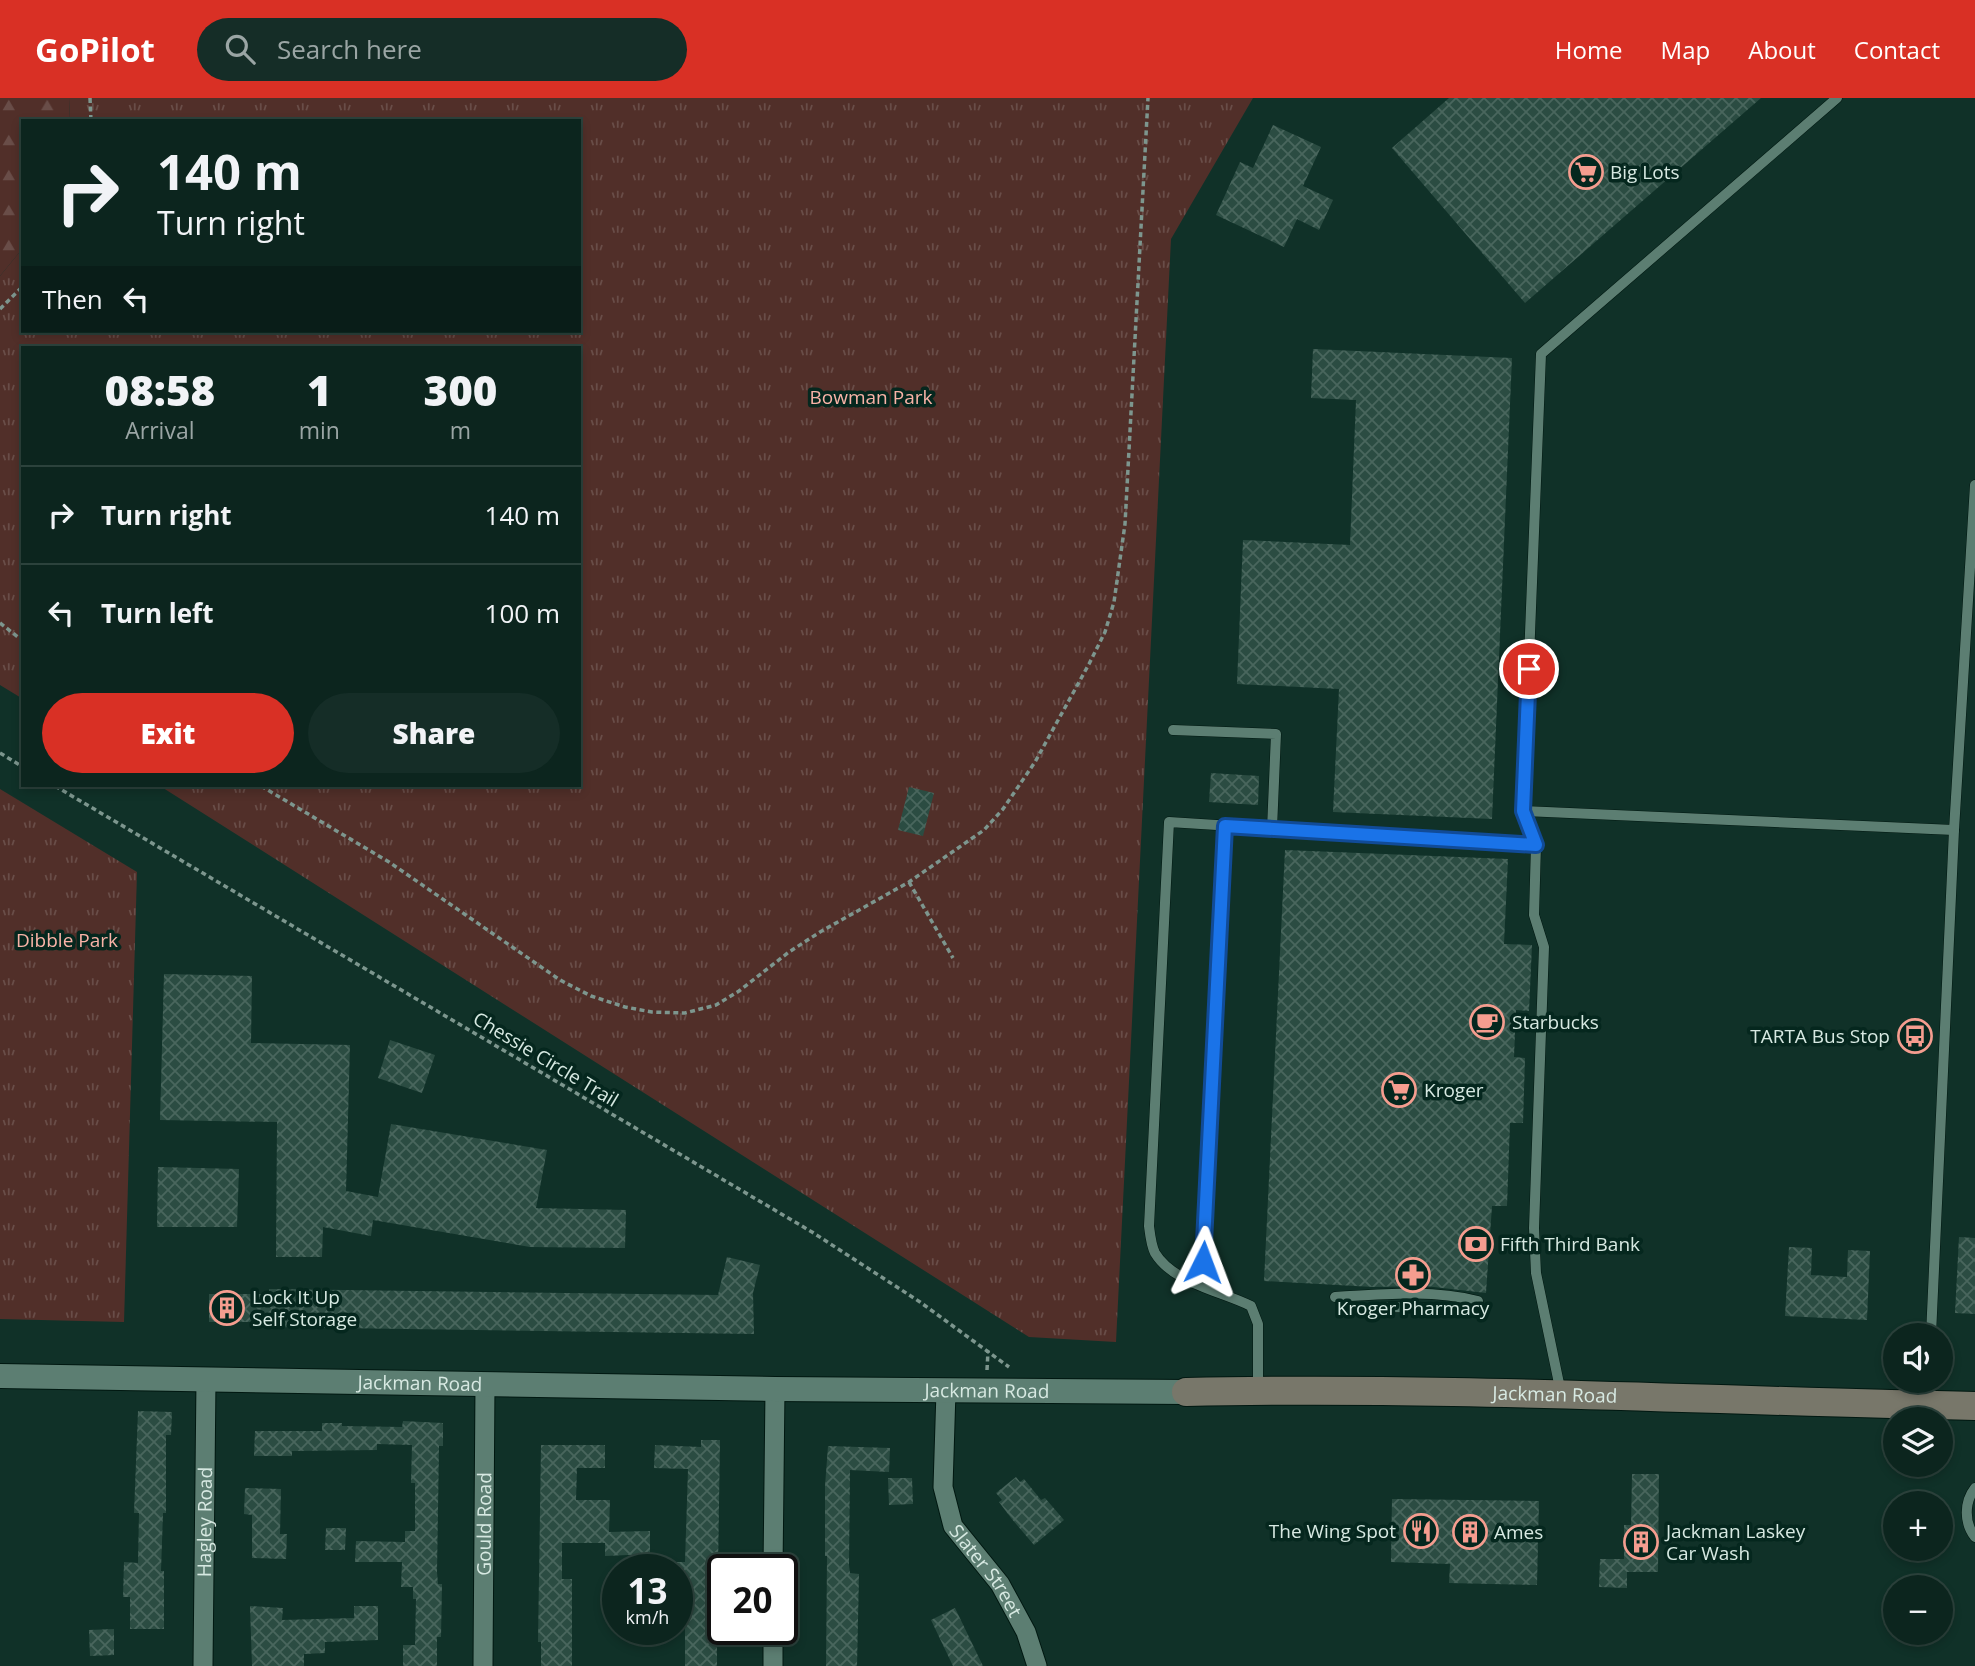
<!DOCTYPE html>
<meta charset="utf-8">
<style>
body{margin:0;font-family:"Open Sans",sans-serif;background:#152d27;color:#f1f3f6;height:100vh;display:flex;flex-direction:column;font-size:26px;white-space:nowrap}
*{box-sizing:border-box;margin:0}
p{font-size:23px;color:#9aa5a4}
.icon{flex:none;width:38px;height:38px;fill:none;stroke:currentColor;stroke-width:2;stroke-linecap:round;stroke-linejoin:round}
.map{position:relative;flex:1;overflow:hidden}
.details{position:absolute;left:21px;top:248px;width:560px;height:441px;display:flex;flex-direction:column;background:#0c251e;border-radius:0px;box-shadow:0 4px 10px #0003,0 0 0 2px #2c423c}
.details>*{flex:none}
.top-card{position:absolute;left:21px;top:21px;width:560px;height:214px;border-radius:0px;box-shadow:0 4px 10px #0003,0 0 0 2px #2c423c;background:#0c251e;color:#f1f3f6;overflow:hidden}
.fabs{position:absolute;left:1883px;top:1225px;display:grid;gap:14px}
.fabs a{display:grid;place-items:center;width:70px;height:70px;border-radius:50%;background:#0c251e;box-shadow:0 4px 10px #0003,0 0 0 2px #2c423c;font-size:35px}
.speed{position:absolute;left:602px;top:1456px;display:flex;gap:14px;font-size:35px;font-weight:700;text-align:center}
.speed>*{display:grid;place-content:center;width:91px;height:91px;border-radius:50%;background:#0c251e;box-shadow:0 4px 10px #0003,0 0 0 2px #2c423c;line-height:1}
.speed small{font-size:18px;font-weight:400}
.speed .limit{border:4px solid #111;border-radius:10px;background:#fff;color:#111}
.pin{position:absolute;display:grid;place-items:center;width:60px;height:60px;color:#fff;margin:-30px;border:4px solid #fff;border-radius:50%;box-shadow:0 2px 7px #0007}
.me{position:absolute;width:77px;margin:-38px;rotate:3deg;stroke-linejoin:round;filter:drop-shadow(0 0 5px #0008)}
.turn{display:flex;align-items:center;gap:24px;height:147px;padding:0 21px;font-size:32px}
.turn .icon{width:91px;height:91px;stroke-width:2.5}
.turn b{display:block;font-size:49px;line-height:60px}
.then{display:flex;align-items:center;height:66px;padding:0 21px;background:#0003;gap:14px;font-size:26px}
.eta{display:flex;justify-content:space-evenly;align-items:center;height:119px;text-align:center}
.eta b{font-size:42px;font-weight:800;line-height:49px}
.primary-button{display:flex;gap:14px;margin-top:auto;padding:14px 21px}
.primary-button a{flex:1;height:80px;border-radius:42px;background:#d93025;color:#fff;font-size:28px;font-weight:800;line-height:80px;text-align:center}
.primary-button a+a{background:#152d27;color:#f1f3f6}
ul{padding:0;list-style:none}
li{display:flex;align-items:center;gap:21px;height:98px;padding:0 21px;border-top:2px solid #2c423c}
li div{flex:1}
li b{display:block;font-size:26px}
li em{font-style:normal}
header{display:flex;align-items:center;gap:42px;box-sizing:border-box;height:98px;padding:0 35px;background:#d93025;color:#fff}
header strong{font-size:33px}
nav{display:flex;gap:38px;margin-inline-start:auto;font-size:24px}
.search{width:490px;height:63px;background:#152d27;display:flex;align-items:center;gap:18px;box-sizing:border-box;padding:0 24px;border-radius:38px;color:#9aa5a4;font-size:26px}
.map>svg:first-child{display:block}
.forest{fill:url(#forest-firs)}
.park{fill:url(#park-tufts)}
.building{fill:url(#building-cross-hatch)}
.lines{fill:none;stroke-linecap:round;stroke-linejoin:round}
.service-casing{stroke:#011811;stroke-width:11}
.minor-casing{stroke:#011811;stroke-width:21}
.tertiary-casing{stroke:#011811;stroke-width:26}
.secondary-casing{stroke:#011811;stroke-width:30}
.path{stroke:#7d968e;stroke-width:3.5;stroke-dasharray:5 3.5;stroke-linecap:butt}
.service{stroke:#5c7e72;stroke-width:10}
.minor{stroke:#5c7e72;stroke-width:19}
.tertiary{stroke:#5c7e72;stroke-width:24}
.secondary{stroke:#78776a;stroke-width:28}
.route-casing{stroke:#114b97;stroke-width:18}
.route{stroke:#1a73e8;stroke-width:12}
.labels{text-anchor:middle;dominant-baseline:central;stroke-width:7;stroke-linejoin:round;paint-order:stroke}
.poi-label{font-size:19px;fill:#d7e9e2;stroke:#05271e;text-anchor:start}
.park-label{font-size:19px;fill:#f9b3a7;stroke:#05271e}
.street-label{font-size:19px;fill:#d7e9e2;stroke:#05271e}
</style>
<header>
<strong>GoPilot</strong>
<div class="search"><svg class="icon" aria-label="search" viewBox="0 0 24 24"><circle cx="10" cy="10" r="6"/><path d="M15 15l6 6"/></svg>Search here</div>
<nav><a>Home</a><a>Map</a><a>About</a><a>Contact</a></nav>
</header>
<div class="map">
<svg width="1975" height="1568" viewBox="0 0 1975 1568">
<defs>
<pattern id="forest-firs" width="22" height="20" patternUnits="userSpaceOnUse" patternTransform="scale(1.75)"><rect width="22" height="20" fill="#512f29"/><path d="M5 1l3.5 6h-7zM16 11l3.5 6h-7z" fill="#694d48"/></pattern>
<pattern id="park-tufts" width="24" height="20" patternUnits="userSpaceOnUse" patternTransform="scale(1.75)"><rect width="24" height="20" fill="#512f29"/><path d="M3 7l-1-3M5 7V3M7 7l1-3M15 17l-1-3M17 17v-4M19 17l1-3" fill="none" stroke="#694d48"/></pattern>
<pattern id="building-cross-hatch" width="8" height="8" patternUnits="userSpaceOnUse" patternTransform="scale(1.75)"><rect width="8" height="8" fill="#2b4c42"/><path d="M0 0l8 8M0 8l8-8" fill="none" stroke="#49665d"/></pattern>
</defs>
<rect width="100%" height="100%" fill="#103128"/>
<polygon class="forest" points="0,0 70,0 69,23 23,23 23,150 0,178"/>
<g class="park">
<polygon points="70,0 1253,0 1171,141 1116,1244 1029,1239 160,688 579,688 579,250 23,250 23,601 0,587 0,178 23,150 23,233 579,233 579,23 69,23"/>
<polygon points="0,691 137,774 124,1224 0,1221"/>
</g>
<g class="building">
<polygon points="1449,0 1761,0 1525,205 1392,50"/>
<polygon points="1273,27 1321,49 1303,88 1333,102 1319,132 1297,121 1284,149 1216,117 1240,64 1253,70"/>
<polygon points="1313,251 1512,260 1492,721 1333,714 1339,591 1237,586 1243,442 1350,447 1356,302 1311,300"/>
<polygon points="1211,675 1259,678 1258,707 1209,704"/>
<polygon points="909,689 934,695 923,738 898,732"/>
<polygon points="1285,752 1508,761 1504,846 1532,847 1529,913 1516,912 1514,959 1525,960 1523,1025 1510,1025 1507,1108 1492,1108 1486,1195 1425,1188 1373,1189 1264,1183"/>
<polygon points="164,876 252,878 251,945 350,947 346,1093 378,1099 391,1026 547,1052 536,1110 626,1112 625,1150 530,1149 373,1122 371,1138 323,1129 322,1159 276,1159 277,1024 160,1022"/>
<polygon points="390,942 435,957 422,995 378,980"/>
<polygon points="158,1069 239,1071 237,1129 157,1129"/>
<polygon points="1959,1139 1975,1140 1975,1216 1955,1215"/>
<polygon points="1789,1149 1812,1150 1811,1177 1847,1179 1848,1152 1870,1153 1867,1222 1785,1218"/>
<polygon points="727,1159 760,1167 753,1195 754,1236 268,1229 268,1224 209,1224 209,1196 269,1196 269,1191 718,1197"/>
<polygon points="138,1313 172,1314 171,1337 166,1337 166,1415 163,1415 161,1473 164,1473 164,1531 130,1531 130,1499 123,1499 124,1464 138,1465 139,1415 134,1415"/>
<polygon points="403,1323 443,1325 443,1348 439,1348 437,1474 438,1486 442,1486 441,1539 437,1539 437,1568 403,1568 403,1547 415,1547 416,1501 413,1501 413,1489 401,1489 402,1464 355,1464 356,1443 405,1444 405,1433 415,1433 415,1385 411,1385 412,1347 377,1346 377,1352 292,1353 292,1358 254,1358 255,1333 322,1333 322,1325 342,1325 342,1328 402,1329"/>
<polygon points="701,1342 720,1342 718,1471 723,1471 723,1500 717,1500 717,1568 685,1568 685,1490 677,1490 677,1464 685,1464 688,1371 654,1370 655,1347 701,1349"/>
<polygon points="541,1347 605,1347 605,1370 577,1370 576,1402 610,1402 609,1434 650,1433 650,1456 605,1458 605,1445 562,1445 562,1481 572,1481 572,1568 541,1568 541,1544 538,1544"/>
<polygon points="828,1348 890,1350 889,1374 850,1372 849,1467 850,1475 859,1476 857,1568 826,1568 827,1458 825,1458 825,1388"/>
<polygon points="1632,1376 1659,1376 1658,1474 1627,1474 1627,1490 1599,1489 1600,1461 1624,1461 1624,1427 1631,1427"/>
<polygon points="1016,1379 1020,1384 1024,1381 1041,1402 1045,1400 1064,1422 1034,1447 1011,1420 999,1404 1002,1402 996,1395"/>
<polygon points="888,1380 912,1380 913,1406 889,1407"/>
<polygon points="245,1390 281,1391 280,1436 287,1436 286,1461 252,1460 252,1417 244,1416"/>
<polygon points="1392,1401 1539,1403 1537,1487 1449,1485 1450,1466 1391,1464"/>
<polygon points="326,1430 346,1430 345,1452 325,1452"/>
<polygon points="250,1508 283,1510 282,1522 354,1520 354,1508 378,1508 378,1542 325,1544 325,1555 304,1556 304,1568 252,1568"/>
<polygon points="955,1510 983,1568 953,1568 931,1522"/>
<polygon points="114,1531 114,1557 90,1558 89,1532"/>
</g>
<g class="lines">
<g class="service-casing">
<g id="service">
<polyline points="1173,632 1276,636 1272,731"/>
<polyline points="1523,713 1954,732"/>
<polyline points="1203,1188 1225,728"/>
<path d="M1335,1199C1383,1196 1432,1191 1478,1203"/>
<polyline points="1365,1211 1392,1209 1454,1211"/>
<polyline points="1931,1237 1954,732 1975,387"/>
<path d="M1258,1292V1226L1251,1208C1221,1193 1173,1185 1155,1155C1151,1147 1150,1136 1149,1128L1169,724L1536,747"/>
<polyline points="1561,1295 1536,1175 1534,1130 1544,849 1534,817 1536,747 1523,713 1541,256 1837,0"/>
<polyline points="1928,1303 1929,1283"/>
<path d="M1975,1390C1964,1404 1964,1425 1975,1439"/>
</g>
</g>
<g class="minor-casing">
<g id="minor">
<path id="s1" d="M946,1293L943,1389L953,1428L1000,1486L1026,1534L1037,1568"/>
<polyline points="773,1472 775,1291"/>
<path id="s2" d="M203,1568L206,1282"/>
<path id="s3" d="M483,1568L485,1286"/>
<polyline points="773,1568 773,1531"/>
</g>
</g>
<g class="tertiary-casing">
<g id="tertiary">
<path id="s4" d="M0,1278L775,1291L1186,1294"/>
</g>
</g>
<g class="secondary-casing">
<g id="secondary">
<path id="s5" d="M1186,1294C1449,1288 1712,1303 1975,1308"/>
</g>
</g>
<g class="path">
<polyline points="90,0 91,23"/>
<polyline points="0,211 23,188"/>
<polyline points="0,525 23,543"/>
<polyline points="0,655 23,669"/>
<polyline points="55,688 812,1134 920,1204 1009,1269"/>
<polyline points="261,688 389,764 560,882 591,898 625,909 652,914 685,915 716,907 739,893 789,854 820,834 909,784 984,732 1003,711 1035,664 1089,566 1105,534 1114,504 1125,426 1148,0"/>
<polyline points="909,784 953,860"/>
<polyline points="987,1272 988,1253"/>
</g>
<use href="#service" class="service"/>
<use href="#minor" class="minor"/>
<use href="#tertiary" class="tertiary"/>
<use href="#secondary" class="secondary"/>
</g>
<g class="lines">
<g class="route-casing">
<polyline id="route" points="1203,1164 1225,728 1536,747 1523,713 1529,571"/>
</g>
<use href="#route" class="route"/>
</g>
<defs>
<g id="supermarket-ring" transform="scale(1.75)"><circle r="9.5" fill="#05271e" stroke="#f59d8f" stroke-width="1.5"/><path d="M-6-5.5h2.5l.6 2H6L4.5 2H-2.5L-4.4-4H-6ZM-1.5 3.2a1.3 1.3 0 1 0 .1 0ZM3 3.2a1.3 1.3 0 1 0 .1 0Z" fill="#f59d8f"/></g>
<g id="cafe-ring" transform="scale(1.75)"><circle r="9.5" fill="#05271e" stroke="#f59d8f" stroke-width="1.5"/><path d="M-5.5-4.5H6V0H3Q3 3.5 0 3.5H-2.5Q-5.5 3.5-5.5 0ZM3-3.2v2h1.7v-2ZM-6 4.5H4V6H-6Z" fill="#f59d8f"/></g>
<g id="bus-ring" transform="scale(1.75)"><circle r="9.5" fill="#05271e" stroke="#f59d8f" stroke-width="1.5"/><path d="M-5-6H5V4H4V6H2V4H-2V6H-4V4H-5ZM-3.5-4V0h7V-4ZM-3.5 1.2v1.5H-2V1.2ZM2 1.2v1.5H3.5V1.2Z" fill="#f59d8f"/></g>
<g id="bank-ring" transform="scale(1.75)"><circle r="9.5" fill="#05271e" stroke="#f59d8f" stroke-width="1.5"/><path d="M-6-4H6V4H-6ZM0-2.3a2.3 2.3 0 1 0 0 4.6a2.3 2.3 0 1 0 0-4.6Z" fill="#f59d8f"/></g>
<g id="pharmacy-ring" transform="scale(1.75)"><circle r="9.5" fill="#05271e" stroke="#f59d8f" stroke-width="1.5"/><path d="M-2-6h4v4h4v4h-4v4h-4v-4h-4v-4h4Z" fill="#f59d8f"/></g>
<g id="building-ring" transform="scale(1.75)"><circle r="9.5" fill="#05271e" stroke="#f59d8f" stroke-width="1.5"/><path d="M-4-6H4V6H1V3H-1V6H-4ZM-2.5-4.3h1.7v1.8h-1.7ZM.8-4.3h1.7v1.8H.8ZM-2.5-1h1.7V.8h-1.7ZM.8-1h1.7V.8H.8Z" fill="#f59d8f"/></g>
<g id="restaurant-ring" transform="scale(1.75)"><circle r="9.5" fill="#05271e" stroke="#f59d8f" stroke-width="1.5"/><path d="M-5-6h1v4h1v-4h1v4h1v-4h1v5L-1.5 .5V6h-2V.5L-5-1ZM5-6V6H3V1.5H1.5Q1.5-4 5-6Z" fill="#f59d8f"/></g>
</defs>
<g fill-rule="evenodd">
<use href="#supermarket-ring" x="1586" y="74"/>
<use href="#cafe-ring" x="1487" y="924"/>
<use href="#bus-ring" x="1915" y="938"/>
<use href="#supermarket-ring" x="1399" y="992"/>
<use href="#bank-ring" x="1476" y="1146"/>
<use href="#pharmacy-ring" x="1413" y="1177"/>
<use href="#building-ring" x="227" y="1210"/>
<use href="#restaurant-ring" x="1421" y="1433"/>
<use href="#building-ring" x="1470" y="1434"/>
<use href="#building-ring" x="1641" y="1444"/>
</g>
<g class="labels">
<g class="poi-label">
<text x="1610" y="74">Big Lots</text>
<text x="1512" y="924">Starbucks</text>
<text x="1890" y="938" text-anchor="end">TARTA Bus Stop</text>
<text x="1424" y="992">Kroger</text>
<text x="1500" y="1146">Fifth Third Bank</text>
<text x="252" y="1199">Lock It Up<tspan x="252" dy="22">Self Storage</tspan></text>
<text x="1413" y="1210" text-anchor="middle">Kroger Pharmacy</text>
<text x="1396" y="1433" text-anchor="end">The Wing Spot</text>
<text x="1666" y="1433">Jackman Laskey<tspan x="1666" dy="22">Car Wash</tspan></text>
<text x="1494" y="1434">Ames</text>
</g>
<g class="park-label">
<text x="871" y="299">Bowman Park</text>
<text x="67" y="842">Dibble Park</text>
</g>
<g class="street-label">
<text transform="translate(546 961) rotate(31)">Chessie Circle Trail</text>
<text stroke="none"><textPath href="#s4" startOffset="420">Jackman Road</textPath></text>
<text stroke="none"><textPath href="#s4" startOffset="987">Jackman Road</textPath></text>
<text stroke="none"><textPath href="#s5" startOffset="369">Jackman Road</textPath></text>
<text stroke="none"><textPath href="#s2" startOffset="144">Hagley Road</textPath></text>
<text stroke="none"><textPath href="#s3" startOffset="142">Gould Road</textPath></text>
<text stroke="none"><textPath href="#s1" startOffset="192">Slater Street</textPath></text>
</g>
</g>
</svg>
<div class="fabs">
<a><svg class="icon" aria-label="sound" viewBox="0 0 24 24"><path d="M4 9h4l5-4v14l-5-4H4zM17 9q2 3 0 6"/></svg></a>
<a><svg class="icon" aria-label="layers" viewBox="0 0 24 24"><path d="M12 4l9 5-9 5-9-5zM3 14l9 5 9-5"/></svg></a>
<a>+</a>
<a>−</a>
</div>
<div class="speed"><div>13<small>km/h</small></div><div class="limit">20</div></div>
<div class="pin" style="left:1529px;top:571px;background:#d93025"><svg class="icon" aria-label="arrive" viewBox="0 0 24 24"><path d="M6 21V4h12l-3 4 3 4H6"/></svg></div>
<svg class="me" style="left:1203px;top:1164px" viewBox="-20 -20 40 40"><path d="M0-17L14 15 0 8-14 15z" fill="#1a73e8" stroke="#fff" stroke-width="4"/></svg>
<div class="top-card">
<div class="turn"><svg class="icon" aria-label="right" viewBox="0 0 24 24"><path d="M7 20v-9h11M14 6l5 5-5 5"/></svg><div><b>140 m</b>Turn right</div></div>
<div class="then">Then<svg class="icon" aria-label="left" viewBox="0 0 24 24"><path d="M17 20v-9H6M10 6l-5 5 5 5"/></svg></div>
</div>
<section class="details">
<div class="eta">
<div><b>08:58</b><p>Arrival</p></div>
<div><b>1</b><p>min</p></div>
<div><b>300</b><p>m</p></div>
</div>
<ul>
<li><svg class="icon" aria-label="right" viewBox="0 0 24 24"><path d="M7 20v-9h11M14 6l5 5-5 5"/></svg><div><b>Turn right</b></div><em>140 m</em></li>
<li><svg class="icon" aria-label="left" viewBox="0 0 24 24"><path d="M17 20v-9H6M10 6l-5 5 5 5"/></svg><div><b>Turn left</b></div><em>100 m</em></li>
</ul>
<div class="primary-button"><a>Exit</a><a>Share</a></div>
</section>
</div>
